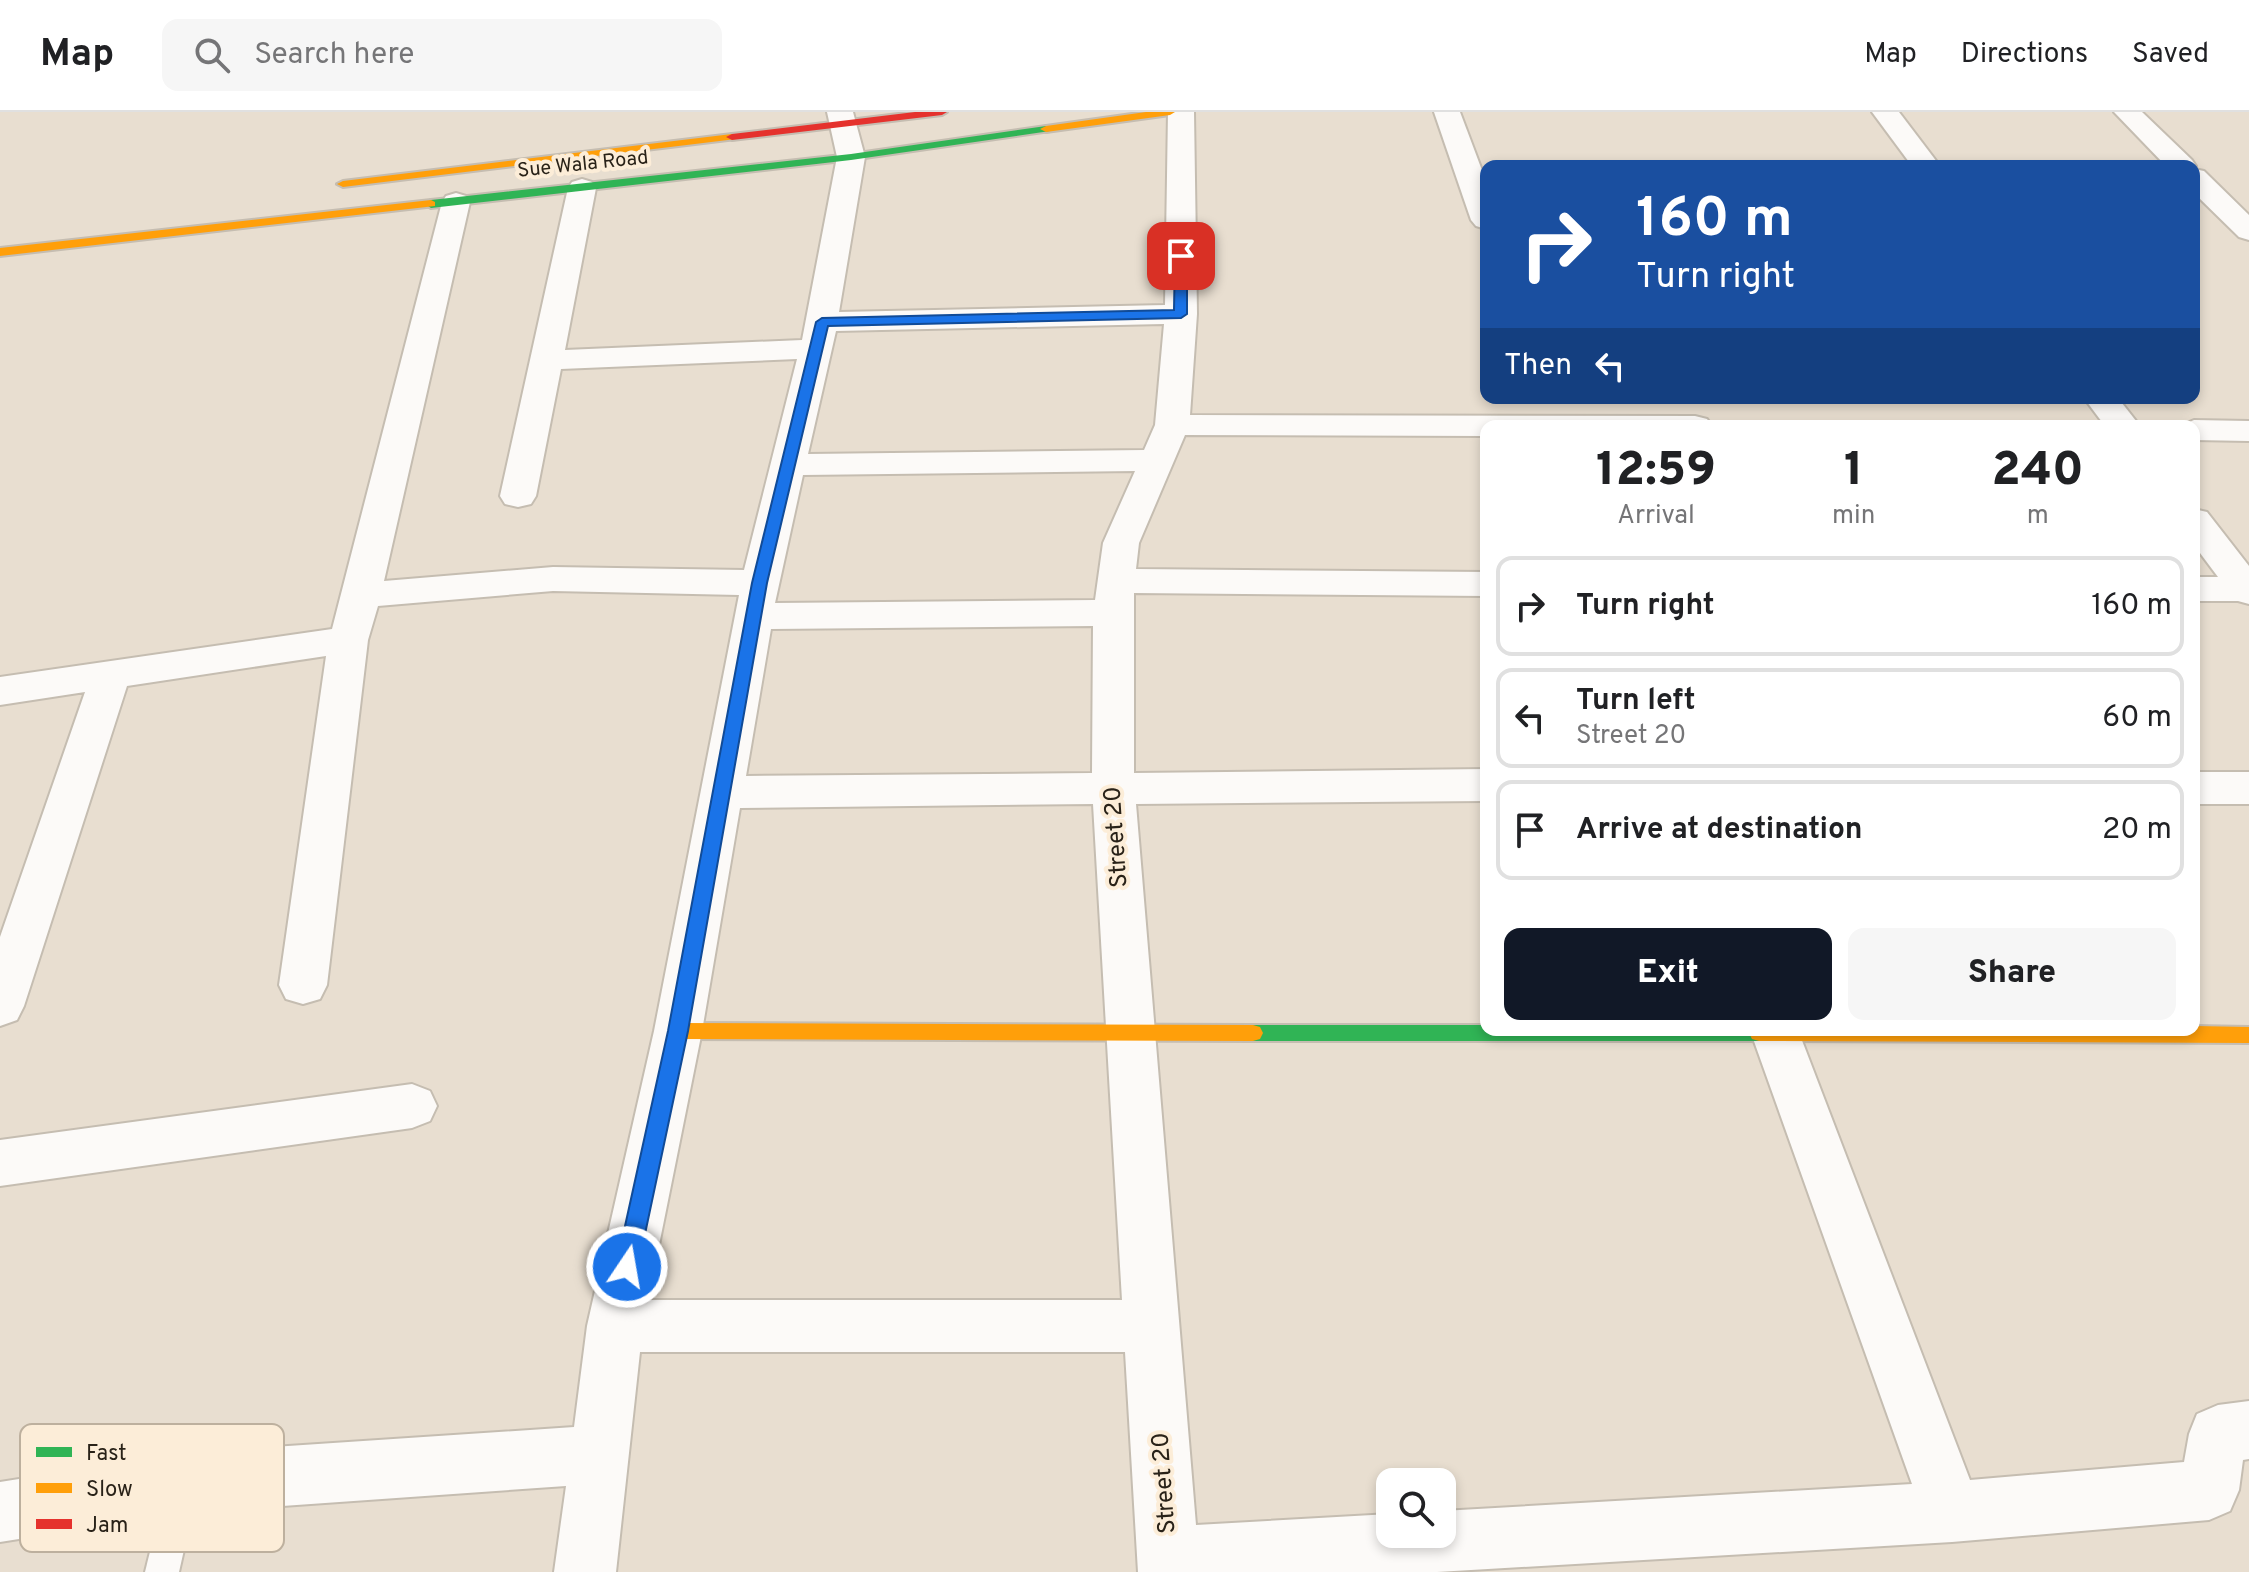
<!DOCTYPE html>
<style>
body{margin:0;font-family:Overpass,sans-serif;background:#f6f6f6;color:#202124;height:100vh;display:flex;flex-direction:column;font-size:30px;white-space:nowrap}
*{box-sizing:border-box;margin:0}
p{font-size:26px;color:#757577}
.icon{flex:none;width:44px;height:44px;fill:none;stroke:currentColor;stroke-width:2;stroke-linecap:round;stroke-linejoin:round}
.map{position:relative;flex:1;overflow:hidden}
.panel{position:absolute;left:1480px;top:308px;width:720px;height:616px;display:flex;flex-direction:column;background:#fff;border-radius:16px;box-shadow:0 4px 12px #0003}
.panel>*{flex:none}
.hud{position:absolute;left:1480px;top:48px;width:720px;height:244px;border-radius:16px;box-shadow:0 4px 12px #0003;background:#1a4fa0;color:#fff;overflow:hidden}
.fabs{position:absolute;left:1376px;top:1356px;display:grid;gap:16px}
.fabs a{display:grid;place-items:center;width:80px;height:80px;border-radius:16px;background:#fff;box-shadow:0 4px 12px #0003;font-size:40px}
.pin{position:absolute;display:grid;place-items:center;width:68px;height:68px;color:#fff;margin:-34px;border-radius:16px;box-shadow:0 4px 12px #0006}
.me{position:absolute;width:88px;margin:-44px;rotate:12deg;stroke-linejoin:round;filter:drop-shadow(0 0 6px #0008)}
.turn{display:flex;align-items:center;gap:28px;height:168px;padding:0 24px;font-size:36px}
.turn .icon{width:104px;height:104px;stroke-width:2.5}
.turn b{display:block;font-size:56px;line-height:68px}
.then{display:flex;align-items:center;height:76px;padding:0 24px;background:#0003;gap:16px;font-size:30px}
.eta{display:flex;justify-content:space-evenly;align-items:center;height:136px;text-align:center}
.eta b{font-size:48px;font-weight:800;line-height:56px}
.button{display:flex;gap:16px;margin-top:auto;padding:16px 24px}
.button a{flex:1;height:92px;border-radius:16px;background:#111827;color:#fff;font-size:32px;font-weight:800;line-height:92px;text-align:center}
.button a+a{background:#f6f6f6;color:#202124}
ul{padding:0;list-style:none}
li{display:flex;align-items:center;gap:24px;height:100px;margin:0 16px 12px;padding:0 8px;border:4px solid #e0e0e0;border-radius:16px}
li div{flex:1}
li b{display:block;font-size:30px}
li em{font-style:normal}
header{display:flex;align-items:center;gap:48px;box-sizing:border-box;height:112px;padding:0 40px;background:#fff;border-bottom:2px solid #e0e0e0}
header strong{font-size:38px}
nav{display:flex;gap:44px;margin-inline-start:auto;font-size:28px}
.search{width:560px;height:72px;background:#f6f6f6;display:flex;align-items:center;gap:20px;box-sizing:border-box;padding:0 28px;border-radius:16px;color:#757577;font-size:30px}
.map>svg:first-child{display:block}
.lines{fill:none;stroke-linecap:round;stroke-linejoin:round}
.lane-casing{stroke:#c5bdb1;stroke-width:4}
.street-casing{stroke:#c5bdb1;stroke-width:4}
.fast-casing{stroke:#c5bdb1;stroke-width:4}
.slow-casing{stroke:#c5bdb1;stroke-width:4}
.jam-casing{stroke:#c5bdb1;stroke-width:4}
.lane{fill:#fcfaf8;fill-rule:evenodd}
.street{fill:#fcfaf8;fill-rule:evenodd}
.fast{fill:#30b455;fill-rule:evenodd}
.slow{fill:#ff9f0a;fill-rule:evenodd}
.jam{fill:#e5322d;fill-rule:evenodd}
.route{fill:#1a73e8;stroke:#114b97;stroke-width:2}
.labels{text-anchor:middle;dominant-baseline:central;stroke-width:8;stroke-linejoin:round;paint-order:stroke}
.far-street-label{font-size:20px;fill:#292218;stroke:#fcedd8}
.street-label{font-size:24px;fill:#292218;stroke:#fcedd8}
.key{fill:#fcedd8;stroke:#bdb09e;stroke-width:2}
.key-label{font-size:22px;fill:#292218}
</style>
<header>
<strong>Map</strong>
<div class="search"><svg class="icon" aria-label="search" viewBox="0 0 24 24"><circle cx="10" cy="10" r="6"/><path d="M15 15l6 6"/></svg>Search here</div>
<nav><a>Map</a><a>Directions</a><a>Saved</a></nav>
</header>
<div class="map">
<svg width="2249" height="1460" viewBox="0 0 2249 1460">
<rect width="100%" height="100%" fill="#e8ded0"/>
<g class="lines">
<g class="lane-casing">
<polygon id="lane" points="183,1355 194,1360 199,1371 179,1460 145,1460 167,1371 172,1360"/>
</g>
<g class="street-casing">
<g id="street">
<path d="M827,0H853L865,45L839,200L1165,193L1168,0H1194L1197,202L1190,303L1695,304L1707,307L1712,314H1486V324L1185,323L1139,431L1136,457L1486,460V484L1134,481V661L1486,657V689L1136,692L1196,1413L1390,1402V1422H1442V1399L1912,1372L1750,918H1798L1970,1368L2184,1350L2189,1322L2197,1302L2218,1293L2249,1289V1347L2243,1348L2239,1378L2230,1399L2209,1408L1952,1430L1437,1460H1138L1125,1240H640L616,1460H554L566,1374L183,1401L0,1430V1370L183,1341L574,1315L587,1214L654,919L739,483L553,479L378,494L368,528L327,873L320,887L303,892L286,887L279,873L326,544L127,574L24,894L17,908L0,914V825L85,580L0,593V565L332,517L442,90L446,84L456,81L466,84L470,90L384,469L553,455L744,458L797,247L561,257L536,384L531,392L518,395L505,392L500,384L568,76L572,70L582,67L592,70L596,76L565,238L802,228L837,45ZM1164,212L1155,313L1144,338L808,342L836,219ZM1135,359L1103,431L1095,488L775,491L803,363ZM1093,514L1092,661L746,664L771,517ZM1093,692L1122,1188H648L702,919L740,696Z"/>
<polygon points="1434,0 1460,0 1486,69 1486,117 1476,114 1471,108"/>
<polygon points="1872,0 1899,0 1940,54 1912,54"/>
<polygon points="2114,0 2142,0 2192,48 2196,54 2194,57 2204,59 2249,103 2249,128 2239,125 2194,81 2194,54 2166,54"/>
<polygon points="2084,286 2118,286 2140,314 2105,314"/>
<polygon points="2194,308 2249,309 2249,329 2194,328 2194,314 2180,314"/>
<polygon points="2194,397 2207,400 2249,454 2249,492 2238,489 2194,489 2194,465 2218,465 2194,433"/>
<rect x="2194" y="660" width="55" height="32"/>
<polygon points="412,972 430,979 437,994 430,1009 412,1016 0,1074 0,1028"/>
</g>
</g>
<g class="fast-casing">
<g id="fast">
<polygon points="1046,14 1050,15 1050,19 851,48 431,96 425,92 431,88 851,42"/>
<polygon points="1253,913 1486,913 1486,918 1767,918 1769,921 1766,927 1759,929 1253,929 1246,927 1243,921 1246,915"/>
</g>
</g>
<g class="slow-casing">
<g id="slow">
<polygon points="1146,0 1175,0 1170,3 1046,20 1040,17 1046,14"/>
<polygon points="732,22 736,23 736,27 343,75 337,72 343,69"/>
<polygon points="431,88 435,90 435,94 0,144 0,136"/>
<polygon points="678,911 1253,913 1260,915 1263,921 1260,927 1253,929 678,927 671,925 668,919 671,913"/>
<polygon points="2194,914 2249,915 2249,931 1759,929 1752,927 1749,921 1751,918 2194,918"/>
</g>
</g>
<g class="jam-casing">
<polygon id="jam" points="915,0 947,0 942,3 732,28 726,25 732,22"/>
</g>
<use href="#lane" class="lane"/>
<use href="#street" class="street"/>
<use href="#fast" class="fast"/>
<use href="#slow" class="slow"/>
<use href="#jam" class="jam"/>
</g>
<polygon class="route" points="1181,141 1187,144 1187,202 1181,206 828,214 767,471 688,919 638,1155 635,1162 627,1165 619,1162 616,1155 668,919 752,471 816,210 822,206 1174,198 1175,144"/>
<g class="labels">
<g class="far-street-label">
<text transform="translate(583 53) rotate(-6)">Sue Wala Road</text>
</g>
<g class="street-label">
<text transform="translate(1117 725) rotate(-94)">Street 20</text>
<text transform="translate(1165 1371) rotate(-94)">Street 20</text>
</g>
</g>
<rect x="20" y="1312" width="264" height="128" rx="12" class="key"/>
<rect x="36" y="1335" width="36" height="10" fill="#30b455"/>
<rect x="36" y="1371" width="36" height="10" fill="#ff9f0a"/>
<rect x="36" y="1407" width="36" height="10" fill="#e5322d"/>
<g class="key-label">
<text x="86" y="1348">Fast</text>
<text x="86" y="1384">Slow</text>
<text x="86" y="1420">Jam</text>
</g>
</svg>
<div class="fabs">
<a><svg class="icon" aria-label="search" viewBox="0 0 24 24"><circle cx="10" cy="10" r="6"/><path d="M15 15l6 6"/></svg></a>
</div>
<div class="pin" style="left:1181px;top:144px;background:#d93025"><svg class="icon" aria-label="arrive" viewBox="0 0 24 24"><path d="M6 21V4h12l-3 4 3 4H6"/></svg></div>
<svg class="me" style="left:627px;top:1155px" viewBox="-20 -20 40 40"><circle r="17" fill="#1a73e8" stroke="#fff" stroke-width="3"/><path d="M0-11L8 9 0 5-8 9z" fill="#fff"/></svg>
<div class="hud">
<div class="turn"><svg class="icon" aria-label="right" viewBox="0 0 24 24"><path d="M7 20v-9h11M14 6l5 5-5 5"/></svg><div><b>160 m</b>Turn right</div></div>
<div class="then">Then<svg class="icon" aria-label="left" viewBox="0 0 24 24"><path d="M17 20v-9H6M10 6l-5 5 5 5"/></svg></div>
</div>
<section class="panel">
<div class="eta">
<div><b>12:59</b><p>Arrival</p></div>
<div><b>1</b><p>min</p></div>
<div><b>240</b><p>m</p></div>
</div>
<ul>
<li><svg class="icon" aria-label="right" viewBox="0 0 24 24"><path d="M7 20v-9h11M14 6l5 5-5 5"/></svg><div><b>Turn right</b></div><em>160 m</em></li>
<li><svg class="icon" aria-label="left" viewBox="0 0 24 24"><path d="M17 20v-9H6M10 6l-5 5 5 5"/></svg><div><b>Turn left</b><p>Street 20</p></div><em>60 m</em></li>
<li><svg class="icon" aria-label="arrive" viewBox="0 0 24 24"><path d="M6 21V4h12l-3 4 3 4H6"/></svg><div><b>Arrive at destination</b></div><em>20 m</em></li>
</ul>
<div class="button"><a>Exit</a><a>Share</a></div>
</section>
</div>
